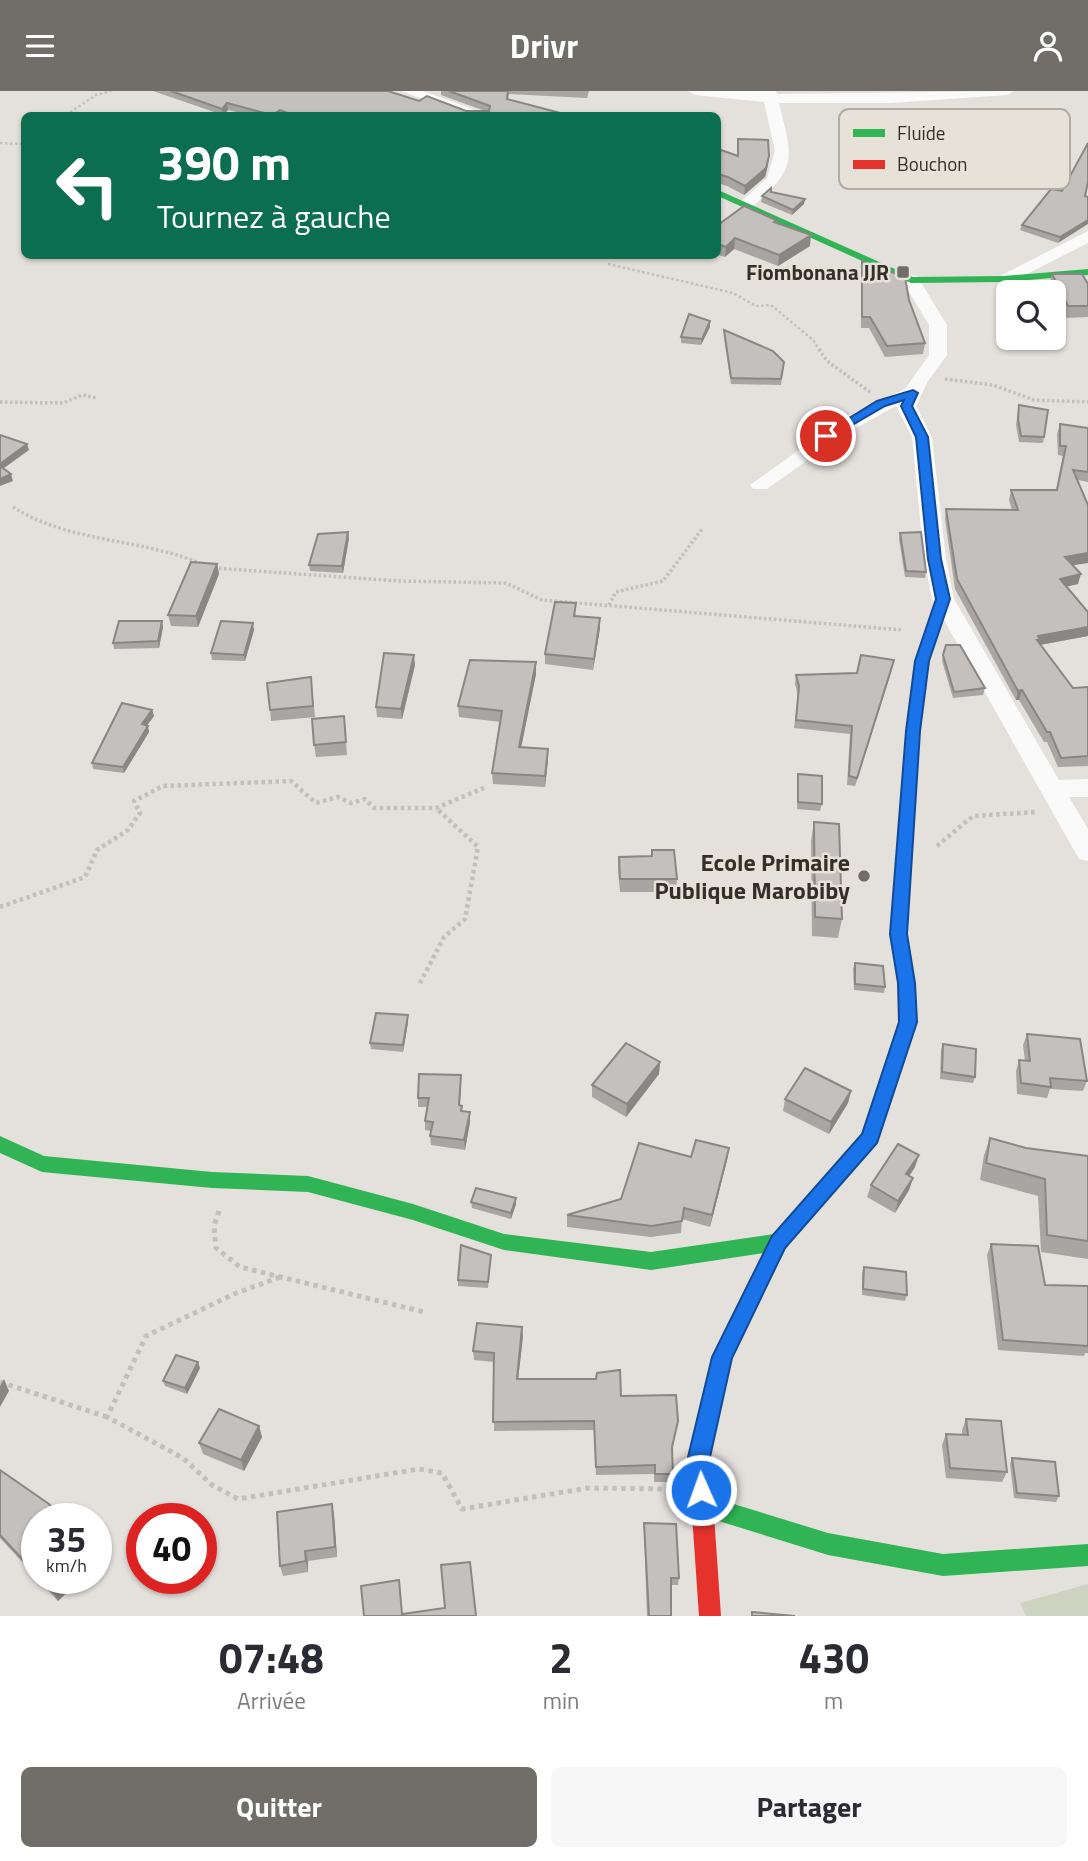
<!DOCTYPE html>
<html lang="fr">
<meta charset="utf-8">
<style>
body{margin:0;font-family:"Titillium Web",sans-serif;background:#f7f7f7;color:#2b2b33;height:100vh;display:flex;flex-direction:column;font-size:26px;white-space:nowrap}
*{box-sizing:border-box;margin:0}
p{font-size:23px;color:#7c7c81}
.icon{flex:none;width:38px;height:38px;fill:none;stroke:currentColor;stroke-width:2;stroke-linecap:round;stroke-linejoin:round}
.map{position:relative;height:1525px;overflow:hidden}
.sheet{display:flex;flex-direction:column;background:#fff;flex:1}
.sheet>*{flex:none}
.guide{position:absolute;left:21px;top:21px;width:700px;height:147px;border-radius:10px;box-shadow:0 2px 5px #0004;background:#0b6e4f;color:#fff;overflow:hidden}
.buttons{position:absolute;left:996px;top:189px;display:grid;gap:14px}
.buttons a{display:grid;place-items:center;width:70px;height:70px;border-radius:10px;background:#fff;box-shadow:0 2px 5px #0004;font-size:35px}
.speed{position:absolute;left:21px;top:1412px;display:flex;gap:14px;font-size:35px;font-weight:700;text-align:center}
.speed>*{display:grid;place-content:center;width:91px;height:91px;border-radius:50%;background:#fff;box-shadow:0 2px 5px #0004;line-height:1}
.speed small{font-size:18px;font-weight:400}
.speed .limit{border:10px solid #d22;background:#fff;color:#111}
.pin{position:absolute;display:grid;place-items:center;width:60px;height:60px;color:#fff;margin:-30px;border:4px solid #fff;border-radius:50%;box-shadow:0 2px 7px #0007}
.me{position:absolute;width:77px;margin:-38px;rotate:358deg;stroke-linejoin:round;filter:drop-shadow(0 0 5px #0008)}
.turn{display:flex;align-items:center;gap:24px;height:147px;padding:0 21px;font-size:32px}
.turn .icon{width:91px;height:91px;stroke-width:2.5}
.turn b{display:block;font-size:49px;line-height:60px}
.eta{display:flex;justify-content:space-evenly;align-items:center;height:119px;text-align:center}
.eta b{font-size:42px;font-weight:700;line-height:49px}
.primary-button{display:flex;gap:14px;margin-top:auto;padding:14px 21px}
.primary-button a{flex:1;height:80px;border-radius:10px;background:#716e6a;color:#fff;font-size:28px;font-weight:700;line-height:80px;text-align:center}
.primary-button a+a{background:#f7f7f7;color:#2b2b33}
header{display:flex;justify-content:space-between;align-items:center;height:91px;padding:0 21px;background:#716e6a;color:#fff;font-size:32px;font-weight:700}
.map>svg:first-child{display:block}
.green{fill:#cdd3c0}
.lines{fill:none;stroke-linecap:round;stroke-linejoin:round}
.path-far3{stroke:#c1c0be;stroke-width:2.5;stroke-dasharray:2.5 2.5;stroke-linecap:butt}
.path-far2{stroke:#c1c0be;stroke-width:3.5;stroke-dasharray:2.5 2.5;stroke-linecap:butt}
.path-far1{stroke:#c1c0be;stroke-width:4.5;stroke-dasharray:3.5 3.5;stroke-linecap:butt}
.path{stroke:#c1c0be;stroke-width:5;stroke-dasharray:4.5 4.5;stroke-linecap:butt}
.street{fill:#fbfafa;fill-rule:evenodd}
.fast{fill:#30b455;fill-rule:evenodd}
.jam{fill:#e5322d;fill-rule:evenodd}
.wall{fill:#a9a5a3}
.shaded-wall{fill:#898684}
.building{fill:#c4c0bd;stroke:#898684;stroke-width:2}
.route{fill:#1a73e8;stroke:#114b97;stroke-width:2}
.poi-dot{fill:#716e6a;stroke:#e8e1d8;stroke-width:2.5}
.labels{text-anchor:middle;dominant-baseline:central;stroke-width:5;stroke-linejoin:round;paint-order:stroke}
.far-poi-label{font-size:21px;font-weight:bold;fill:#33302c;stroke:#e8e1d8;text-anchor:end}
.poi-label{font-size:24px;font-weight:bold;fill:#33302c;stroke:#e8e1d8;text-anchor:end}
.key{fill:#e8e1d8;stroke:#b2aca4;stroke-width:2}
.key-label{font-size:19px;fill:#33302c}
</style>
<header><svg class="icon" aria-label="menu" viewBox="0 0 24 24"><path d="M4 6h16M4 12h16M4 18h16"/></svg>Drivr<svg class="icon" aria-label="person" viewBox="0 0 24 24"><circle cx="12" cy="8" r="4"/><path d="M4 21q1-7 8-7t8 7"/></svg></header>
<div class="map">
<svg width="1088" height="1525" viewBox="0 0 1088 1525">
<rect width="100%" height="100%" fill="#e4e0dc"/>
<polygon class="green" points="1088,1493 1088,1525 1026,1525 1020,1512"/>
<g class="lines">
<g class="path-far3">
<polyline points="66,24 96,4 111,0"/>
<polyline points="0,52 24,53"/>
<polyline points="608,173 733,202 756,215 771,214 813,249 820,260"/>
</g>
<g class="path-far2">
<polyline points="819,258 827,270 870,301"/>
<polyline points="945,288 993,294 1034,309 1088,311"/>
<polyline points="0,311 63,312 82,304 96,307"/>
<path d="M13,416C69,452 141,447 202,473"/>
<polyline points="214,477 398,490 506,492 542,509 903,539"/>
<polyline points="609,514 616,501 663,490 702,438"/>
</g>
<g class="path-far1">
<polyline points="937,755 973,725 1036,721"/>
<polyline points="0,816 85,786 97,759 128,739 140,722 134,710 163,695 291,690 316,712 338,706 351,712 365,708 374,717 436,717 486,696"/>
<polyline points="420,892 444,846 465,828 478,756 436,717"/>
</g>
<g class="path">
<polyline points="219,1120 214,1135 216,1157 240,1176 424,1221"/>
<polyline points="280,1186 234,1203 146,1245 107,1326 183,1367 212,1394 238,1408 419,1378 442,1382 462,1418 588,1397 663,1398"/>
<polyline points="0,1291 107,1326"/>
</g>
<g class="street">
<polygon points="401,0 423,0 489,24 467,24"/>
<path d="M688,0H776L777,3L1014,0L1007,4L890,12H779C793,69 798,76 752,116L746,118L738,113L767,87L775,60L764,11L695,4Z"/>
<polygon points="1088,140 1088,152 1009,192 1003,193 994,188"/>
<polygon points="911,184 917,185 947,234 947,264 928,290 916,315 932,346 946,468 954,508 1059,689 1088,688 1088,706 1069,706 1088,738 1088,770 1079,768 932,508 924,468 912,346 896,315 840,346 767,398 753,398 750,394 845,326 905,298 929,264 929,234 902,189"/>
</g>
<g class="fast">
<polygon points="718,99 913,186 1003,185 1088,178 1088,184 1003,191 911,192 718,105"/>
<polygon points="943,504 950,508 929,570 920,640 907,843 915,892 917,931 876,1052 786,1157 761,1206 754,1209 747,1206 744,1200 764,1162 651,1179 504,1159 413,1129 308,1101 212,1097 42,1081 0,1062 0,1045 44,1065 212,1081 308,1085 413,1113 504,1143 651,1161 774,1143 862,1043 899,931 899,892 891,843 906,640 915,570 936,508"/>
<polygon points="701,1403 828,1442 943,1463 1088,1453 1088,1475 943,1485 828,1464 693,1422 690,1414 693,1406"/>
</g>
<polygon class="jam" points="754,1191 761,1194 764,1200 732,1267 710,1366 721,1525 699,1525 688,1366 712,1266 747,1194"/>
</g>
<g class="wall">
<polygon points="153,0 388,0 419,10 466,20 485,20 441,4 441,0 589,0 587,7 509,3 508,9 568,24 250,24 228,19 223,24"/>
<polygon points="738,48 768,74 765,86 744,104 727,95 718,92 718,58 737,64"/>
<polygon points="1088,52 1058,152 1020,139 1022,134 1062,100"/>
<polygon points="762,105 804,113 792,124 761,111"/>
<polygon points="776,132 810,155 778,175 734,158 725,166 718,164 718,134"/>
<polygon points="862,170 909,209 925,252 923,263 885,266 869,237 861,237 861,180"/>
<polygon points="1052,183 1088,193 1088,226 1065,227 1054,204 1054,201 1052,201 1049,195"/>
<polygon points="710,230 710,236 701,254 681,252 681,246"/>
<polygon points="724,239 784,271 781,294 731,293 724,245"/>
<polygon points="1019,314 1044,346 1043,352 1019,351 1016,334"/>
<polygon points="1060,333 1088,337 1088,391 1078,389 1072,474 1078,493 1066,495 1088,545 1040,554 1073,597 1088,596 1088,675 1058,676 1047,651 1044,651 1019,609 1016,609 955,498 945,428 946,418 1012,419 1009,409 1011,399 1056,399 1063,365 1058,364 1057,343"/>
<polygon points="900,442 926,481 925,487 905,486 899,448"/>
<polygon points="349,447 343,482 310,480 309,474"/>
<polygon points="217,473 219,483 198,536 171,535 168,524"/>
<polygon points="576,522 575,525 600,537 593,579 545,573 545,563"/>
<polygon points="163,536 159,557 114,558 113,552"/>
<polygon points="254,539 245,570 212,569 211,562"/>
<polygon points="943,564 985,597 983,604 953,607 942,570"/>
<polygon points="415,574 402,628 377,626 376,616"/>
<polygon points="892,578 855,695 847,694 850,643 794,637 798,604 795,593 796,584 857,582"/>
<polygon points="536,583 521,656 548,658 548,669 545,696 493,693 492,682 500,631 459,626 458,615"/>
<polygon points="312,597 315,626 271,630 270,619"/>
<polygon points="152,619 154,625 147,634 149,641 124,682 93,678 92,672"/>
<polygon points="344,625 347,664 316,666 314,654"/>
<polygon points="798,683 822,713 820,720 797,718"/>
<polygon points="814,731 842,828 838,847 812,845 811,750"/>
<polygon points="652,759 677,788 676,801 620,801 618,778 619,766 651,765"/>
<polygon points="855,872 885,896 884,902 854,899 853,878"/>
<polygon points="408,931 403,961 371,958 370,952"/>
<polygon points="1027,943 1087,990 1083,1000 1050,998 1047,1007 1017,1003 1016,980 1019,969 1025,970 1023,954"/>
<polygon points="943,953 975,986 973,992 940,988 941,959"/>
<polygon points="660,971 659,983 626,1026 592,1006 592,994"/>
<polygon points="461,984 460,1015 462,1015 462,1020 470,1021 470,1031 465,1059 431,1054 430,1045 431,1040 425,1039 425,1030 427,1016 418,1016 418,1007"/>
<polygon points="851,1000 848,1012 829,1043 783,1020 785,1008"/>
<polygon points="990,1047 1026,1057 1088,1065 1088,1168 1041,1161 1038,1105 980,1089 984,1064"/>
<polygon points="729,1057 727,1069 710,1136 682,1128 681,1142 651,1146 567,1136 567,1124 621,1108 691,1066"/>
<polygon points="915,1076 909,1085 913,1087 909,1099 895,1122 867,1106 871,1094"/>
<polygon points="471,1111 516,1113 511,1128 472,1117"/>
<polygon points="991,1153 1045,1194 1088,1195 1088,1262 1085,1262 1084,1265 998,1259 987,1164"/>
<polygon points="491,1164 488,1197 458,1195 458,1189"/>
<polygon points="864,1176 907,1204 905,1210 862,1204 862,1182"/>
<polygon points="523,1245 518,1288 621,1305 678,1330 672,1360 673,1383 672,1391 654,1391 654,1383 596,1384 594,1339 494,1340 494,1271 474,1269 473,1260"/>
<polygon points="200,1277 187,1303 165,1295 163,1290"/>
<polygon points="966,1328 1007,1381 1002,1391 946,1387 942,1354 946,1343 962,1344 962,1339"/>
<polygon points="259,1335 262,1346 244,1380 203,1363 199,1352"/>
<polygon points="1012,1367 1059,1405 1056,1411 1014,1407 1010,1373"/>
<polygon points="0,1379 37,1428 37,1487 0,1447"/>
<polygon points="334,1424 337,1466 308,1470 308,1481 283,1485 280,1475"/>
<polygon points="644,1432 679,1487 678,1494 671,1494 671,1525 647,1525 644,1439"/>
<polygon points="37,1488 81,1488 58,1510"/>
</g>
<g class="shaded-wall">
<polygon points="227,12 228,19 223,24 222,18"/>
<polygon points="280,19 280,24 272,24"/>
<polygon points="769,65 768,74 765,86 744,104 745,95"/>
<polygon points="805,108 804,113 792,124 793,119"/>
<polygon points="1088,129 1088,133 1058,152 1060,146"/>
<polygon points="811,144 810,155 778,175 779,164"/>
<polygon points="735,147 734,158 725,166 726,156"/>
<polygon points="710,230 710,236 701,254 702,248"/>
<polygon points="27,353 29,359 0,380 0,373"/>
<polygon points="11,383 13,390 0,395 0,388"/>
<polygon points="348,441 349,447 343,482 342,475"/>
<polygon points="1088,462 1088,472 1062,476 1065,466"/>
<polygon points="217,473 219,483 198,536 196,525"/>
<polygon points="1081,483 1078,493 1057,498 1060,488"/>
<polygon points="600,527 600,537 593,579 594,568"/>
<polygon points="162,530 163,536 159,557 158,550"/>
<polygon points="253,532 254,539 245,570 244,564"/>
<polygon points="1088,536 1088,545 1039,554 1038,558 1038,545"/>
<polygon points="414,564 415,574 402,628 401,618"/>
<polygon points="894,569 892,578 855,695 857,687"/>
<polygon points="536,571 536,583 519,667 519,656"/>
<polygon points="1022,599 1019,609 1016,609 1018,600"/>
<polygon points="152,619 154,625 143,640 142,633"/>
<polygon points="148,635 149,641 124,682 123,676"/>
<polygon points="548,658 548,669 545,696 545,685"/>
<polygon points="408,924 408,931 403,961 403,954"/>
<polygon points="660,971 659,983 626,1026 627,1013"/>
<polygon points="461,984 461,993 459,1024 459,1014"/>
<polygon points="851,1000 848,1012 829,1043 831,1031"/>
<polygon points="470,1021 470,1031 465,1059 464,1049"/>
<polygon points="729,1057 727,1069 710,1136 712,1124"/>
<polygon points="919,1064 915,1076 903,1095 906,1083"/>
<polygon points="913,1087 909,1099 895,1122 898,1110"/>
<polygon points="516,1107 516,1113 511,1128 511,1122"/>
<polygon points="522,1236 523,1245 517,1298 517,1288"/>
<polygon points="198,1271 200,1277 187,1303 185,1297"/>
<polygon points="4,1288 9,1300 0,1316 0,1295"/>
<polygon points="259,1335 262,1346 244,1380 241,1369"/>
<polygon points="332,1413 334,1424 337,1466 335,1456"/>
<polygon points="305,1460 308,1470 308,1481 306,1470"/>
<polygon points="67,1488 81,1488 58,1510 53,1501"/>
</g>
<g class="building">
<polygon points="171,0 388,0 419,10 427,5 466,20 489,20 490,15 449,0 508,0 507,8 568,24 293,24 280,19 272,24 227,12 222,18"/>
<polygon points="738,48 768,49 769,65 766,77 745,95 728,86 718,83 718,58 738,65"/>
<polygon points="1088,52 1088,91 1085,105 1088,106 1088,129 1060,146 1022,134 1051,98 1062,100"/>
<polygon points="771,97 771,101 805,108 793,119 762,105"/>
<polygon points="744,115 776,129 774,131 811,144 779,164 735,147 726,156 718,153 718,134"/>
<polygon points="862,170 905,186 909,209 925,252 887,255 870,226 862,226"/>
<polygon points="1052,183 1082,183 1088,193 1088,215 1068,215"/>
<polygon points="689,223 710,230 702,248 681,246"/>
<polygon points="724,239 773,260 784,271 781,288 731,287"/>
<polygon points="1019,314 1048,319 1044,346 1021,345 1018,328"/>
<polygon points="1060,333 1088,337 1088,381 1073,379 1088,414 1088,462 1065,466 1081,483 1060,488 1088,521 1088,536 1038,545 1040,549 1037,549 1073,597 1088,596 1088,665 1061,667 1050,641 1047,641 1022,599 1018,600 957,488 946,418 1018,419 1011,399 1057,399 1066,355 1060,355"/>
<polygon points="0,344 27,353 0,373"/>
<polygon points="0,375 11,383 0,388"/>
<polygon points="348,441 342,475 309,474 318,443"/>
<polygon points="921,441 926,481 906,480 900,442"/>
<polygon points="191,471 217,473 196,525 168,524"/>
<polygon points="555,511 576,512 574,525 600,527 594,568 545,563"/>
<polygon points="119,530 162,530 158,550 113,552"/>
<polygon points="221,530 253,532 244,564 211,562"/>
<polygon points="946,554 960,554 985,597 954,601 943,564"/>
<polygon points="384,562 414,564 401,618 376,616"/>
<polygon points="861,564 894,569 857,687 849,685 852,635 796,629 799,595 796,584 857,582"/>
<polygon points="470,569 536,571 519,656 548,658 545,685 492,682 502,620 458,615"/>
<polygon points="311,586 313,615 270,619 267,592"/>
<polygon points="122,612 152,619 142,633 148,635 123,676 92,672"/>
<polygon points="344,625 346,651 314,654 312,628"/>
<polygon points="798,683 822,685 822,713 798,711"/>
<polygon points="814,731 839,733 842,828 815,826"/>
<polygon points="652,759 674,759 677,788 620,788 619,766 652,765"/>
<polygon points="855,872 883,875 885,896 855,893"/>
<polygon points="376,922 408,924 403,954 370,952"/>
<polygon points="1027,943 1080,948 1087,990 1050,987 1051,996 1021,992 1019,969 1030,970"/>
<polygon points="626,952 660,971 627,1013 592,994"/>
<polygon points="943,953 976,958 975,986 942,981"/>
<polygon points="805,977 851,1000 831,1031 785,1008"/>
<polygon points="419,983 461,984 459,1014 462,1015 461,1020 470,1021 464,1049 430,1045 433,1031 425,1030 429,1007 418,1007"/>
<polygon points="990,1047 1026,1057 1088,1065 1088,1150 1047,1144 1045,1088 986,1072"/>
<polygon points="696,1049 729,1057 712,1124 684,1117 682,1130 652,1135 567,1124 621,1108 639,1052 691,1066"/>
<polygon points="898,1053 919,1064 906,1083 913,1087 898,1110 871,1094"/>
<polygon points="476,1097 516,1107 511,1122 471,1111"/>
<polygon points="991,1153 1038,1155 1045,1194 1088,1195 1088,1255 1003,1249"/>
<polygon points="461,1154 491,1164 488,1191 458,1189"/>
<polygon points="864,1176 906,1181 907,1204 863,1198"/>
<polygon points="477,1232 522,1236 517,1288 596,1288 597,1282 620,1279 621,1305 676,1304 678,1330 672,1356 673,1383 655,1383 655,1374 596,1376 594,1330 493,1331 494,1262 473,1260"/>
<polygon points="176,1264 198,1271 185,1297 163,1290"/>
<polygon points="219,1318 259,1335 241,1369 199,1352"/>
<polygon points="966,1328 1001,1330 1007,1381 950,1377 946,1343 968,1344"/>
<polygon points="1012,1367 1055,1371 1059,1405 1017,1402"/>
<polygon points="0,1379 49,1413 63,1428 37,1428 37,1484 0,1444"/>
<polygon points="332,1413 335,1456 305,1460 306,1470 280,1475 277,1421"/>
<polygon points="644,1432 676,1433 679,1487 671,1487 671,1525 649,1525"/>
<polygon points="470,1471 476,1525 364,1525 361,1495 399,1489 402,1523 445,1517 441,1474"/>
<polygon points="40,1488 67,1488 53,1501"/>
<polygon points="752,1521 795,1525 752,1525"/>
</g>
<polygon class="route" points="913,299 918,302 912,315 928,346 941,468 950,508 929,570 920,640 907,843 915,892 917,931 877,1052 785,1157 732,1267 710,1366 711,1399 708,1407 701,1410 693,1407 688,1366 712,1266 772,1145 862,1043 899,931 898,892 890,843 906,640 915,570 936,508 928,468 916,346 901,315 904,309 885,315 830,347 820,345 877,310"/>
<g class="poi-dot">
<rect x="896" y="174" width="14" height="14" rx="3.5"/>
<circle cx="864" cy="785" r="7"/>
</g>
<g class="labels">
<g class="far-poi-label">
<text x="889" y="181">Fiombonana JJR</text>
</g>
<g class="poi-label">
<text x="850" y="771">Ecole Primaire<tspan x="850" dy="28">Publique Marobiby</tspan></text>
</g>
</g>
<rect x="839" y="18" width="231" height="80" rx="10" class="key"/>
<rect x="853" y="38" width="32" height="8" fill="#30b455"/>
<rect x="853" y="69" width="32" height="9" fill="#e5322d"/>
<g class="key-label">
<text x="897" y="49">Fluide</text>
<text x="897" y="80">Bouchon</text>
</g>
</svg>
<div class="buttons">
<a><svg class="icon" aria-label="search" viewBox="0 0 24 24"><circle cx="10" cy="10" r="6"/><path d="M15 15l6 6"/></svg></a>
</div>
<div class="speed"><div>35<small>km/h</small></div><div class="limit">40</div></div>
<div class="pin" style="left:826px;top:345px;background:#d93025"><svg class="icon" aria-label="arrive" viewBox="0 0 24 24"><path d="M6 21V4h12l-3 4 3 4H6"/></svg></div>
<svg class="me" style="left:701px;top:1399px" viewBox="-20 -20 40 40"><circle r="17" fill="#1a73e8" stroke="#fff" stroke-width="3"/><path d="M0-11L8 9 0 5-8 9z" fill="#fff"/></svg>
<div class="guide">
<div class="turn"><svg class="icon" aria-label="left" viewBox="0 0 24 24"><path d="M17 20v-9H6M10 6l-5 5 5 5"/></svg><div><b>390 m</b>Tournez à gauche</div></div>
</div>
</div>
<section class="sheet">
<div class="eta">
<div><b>07:48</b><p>Arrivée</p></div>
<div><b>2</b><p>min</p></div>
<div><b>430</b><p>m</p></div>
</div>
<div class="primary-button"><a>Quitter</a><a>Partager</a></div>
</section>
